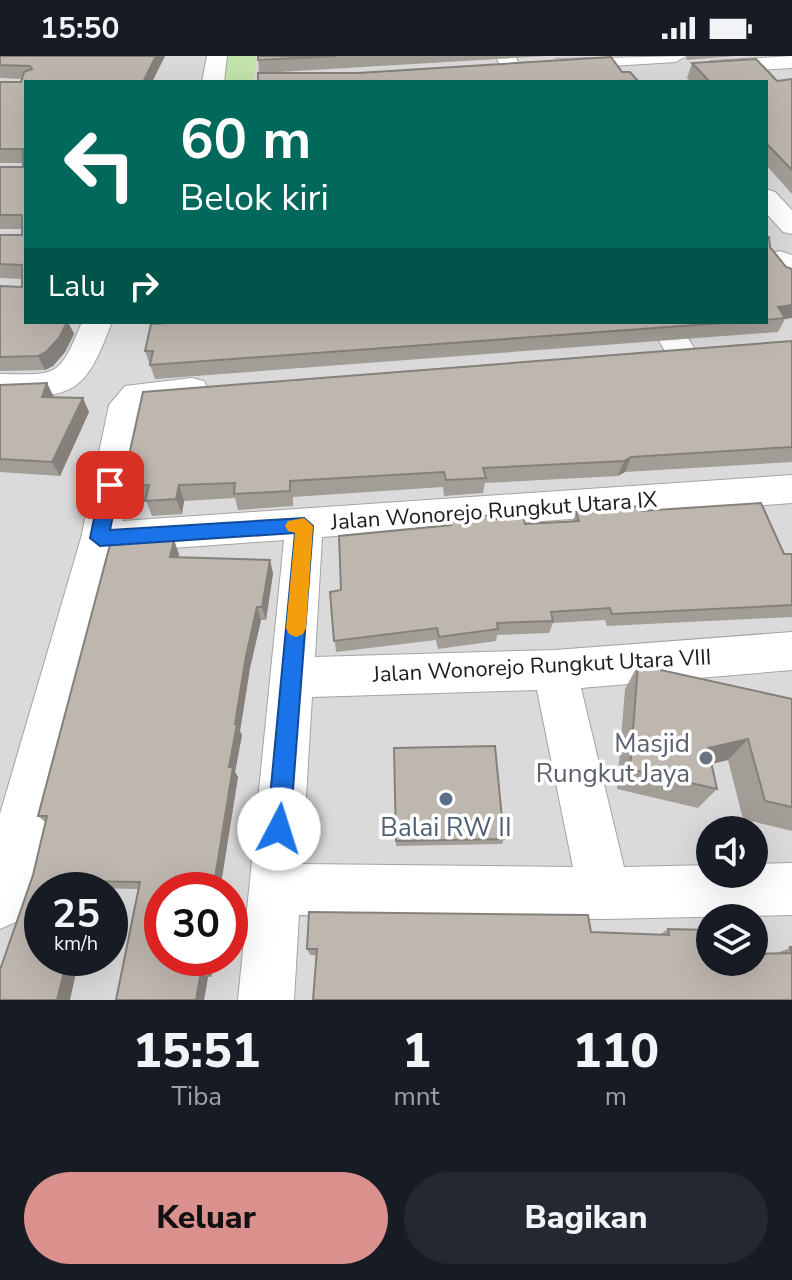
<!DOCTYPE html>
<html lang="id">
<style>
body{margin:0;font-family:"Nunito Sans",sans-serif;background:#242831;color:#f1f3f6;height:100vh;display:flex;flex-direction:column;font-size:30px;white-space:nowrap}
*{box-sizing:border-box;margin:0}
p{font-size:26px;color:#9ea1a6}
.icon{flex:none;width:44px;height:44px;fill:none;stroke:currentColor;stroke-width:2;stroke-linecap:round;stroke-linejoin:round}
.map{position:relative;height:944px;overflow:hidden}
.details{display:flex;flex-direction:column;background:#171b24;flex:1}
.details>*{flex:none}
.hud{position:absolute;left:24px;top:24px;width:744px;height:244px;border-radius:0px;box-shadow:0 8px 32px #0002;background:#00695c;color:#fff;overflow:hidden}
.controls{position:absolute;left:696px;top:760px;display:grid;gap:16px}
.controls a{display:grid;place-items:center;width:72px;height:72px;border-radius:50%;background:#171b24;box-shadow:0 8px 32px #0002;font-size:40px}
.speed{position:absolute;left:24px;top:816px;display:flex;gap:16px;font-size:40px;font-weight:700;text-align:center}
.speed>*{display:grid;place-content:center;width:104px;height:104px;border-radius:50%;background:#171b24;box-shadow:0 8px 32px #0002;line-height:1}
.speed small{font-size:20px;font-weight:400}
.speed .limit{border:12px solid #d22;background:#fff;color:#111}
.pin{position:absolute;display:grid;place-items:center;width:68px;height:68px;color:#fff;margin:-34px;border-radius:16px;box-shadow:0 4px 12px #0006}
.me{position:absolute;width:88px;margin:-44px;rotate:5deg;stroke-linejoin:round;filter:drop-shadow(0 0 6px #0008)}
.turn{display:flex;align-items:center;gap:28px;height:168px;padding:0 24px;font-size:36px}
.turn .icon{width:104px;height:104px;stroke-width:2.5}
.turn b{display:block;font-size:56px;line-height:68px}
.then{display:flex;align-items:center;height:76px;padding:0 24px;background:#0003;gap:16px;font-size:30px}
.eta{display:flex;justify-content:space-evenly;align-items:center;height:136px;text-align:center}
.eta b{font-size:48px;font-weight:800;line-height:56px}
.cta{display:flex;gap:16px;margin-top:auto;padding:16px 24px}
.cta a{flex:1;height:92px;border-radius:48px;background:#da908d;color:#111;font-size:32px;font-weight:800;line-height:92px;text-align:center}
.cta a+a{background:#242831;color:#f1f3f6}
.status{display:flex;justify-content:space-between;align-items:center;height:56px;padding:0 40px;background:#171b24;direction:ltr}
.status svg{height:22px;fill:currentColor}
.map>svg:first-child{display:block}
.residential{fill:#dbdada;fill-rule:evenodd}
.grass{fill:#c4e5ac}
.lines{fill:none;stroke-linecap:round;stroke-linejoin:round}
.minor-casing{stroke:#a4a4a4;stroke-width:2}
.minor{fill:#fff;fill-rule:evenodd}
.wall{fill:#a39d97}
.shaded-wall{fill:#85807b}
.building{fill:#beb7b0;stroke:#85807b;stroke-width:2}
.route{fill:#1a73e8;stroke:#114b97;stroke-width:2}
.slow{fill:#f59e0b}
.worship-dot{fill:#6b7280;stroke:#fff;stroke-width:3}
.service-dot{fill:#5c6f8a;stroke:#fff;stroke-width:3}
.labels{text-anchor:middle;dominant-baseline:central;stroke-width:7;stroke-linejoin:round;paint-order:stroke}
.street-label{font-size:22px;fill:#1d1d1d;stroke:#fff}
.near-worship-label{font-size:26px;fill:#5b616d;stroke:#fff;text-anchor:end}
.near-service-label{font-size:26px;fill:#4e5e75;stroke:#fff}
</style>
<div class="status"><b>15:50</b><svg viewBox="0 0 49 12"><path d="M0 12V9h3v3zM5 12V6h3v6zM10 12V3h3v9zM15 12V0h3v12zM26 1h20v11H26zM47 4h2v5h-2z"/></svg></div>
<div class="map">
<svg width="792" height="944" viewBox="0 0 792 944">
<rect width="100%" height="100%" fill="#edebe3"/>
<path class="residential" d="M0,0H792V944H0ZM26,26H766V266H26ZM710,774H754V818H710ZM42,834H110V902H42ZM162,834H230V902H162ZM710,862H754V906H710Z"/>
<polygon class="grass" points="220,0 257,0 253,24 217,26"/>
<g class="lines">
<g class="minor-casing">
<g id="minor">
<polygon points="207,0 227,0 224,26 202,26"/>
<polygon points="495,0 515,0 520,10 517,14 503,14"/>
<polygon points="686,0 676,6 563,13 553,7 556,3"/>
<polygon points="792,0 792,12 711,17 701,11 711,5"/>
<polygon points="766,133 775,136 792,154 792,178 783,176 766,157"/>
<polygon points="780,195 792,199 792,226 782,223 766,203 770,197"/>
<path d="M82,266H112C85,337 76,342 0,340V318C59,319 59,321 82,266Z"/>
<polygon points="648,266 678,266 696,295 691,302 680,305 669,302"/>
<path d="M192,322L204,325L208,333L204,341L146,349L142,353L122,465L792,419V447L322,481L315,601L555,594L792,576V614L581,632L624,811L710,809V818H754V808L792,807V859L604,863L299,859L294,944H238L284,484L116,496L26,847L18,865L0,873V758L81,482L109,349L125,330ZM537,634L573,811L302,808L312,641Z"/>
</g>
</g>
<use href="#minor" class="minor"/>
</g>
<g class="wall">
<polygon points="0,0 165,0 26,266 68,266 74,278 65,296 53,310 45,314 0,315 0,230 22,231 22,223 0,222 0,179 22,179 22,173 0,173 0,111 23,111 23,107 0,107 0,26 21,26 22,23 0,22"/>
<polygon points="258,0 546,0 262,17 358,17 611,1 622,16 630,16 639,26 258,26 258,17 259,17"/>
<polygon points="687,0 736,0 686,4"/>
<polygon points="692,7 777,25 792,23 792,138 766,109 766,26 691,26 687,22"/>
<polygon points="766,181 770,191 785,263 778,276 155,323 145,295 185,266 766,266"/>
<polygon points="792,285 792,406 625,416 618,420 485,427 483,437 444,440 443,431 293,441 293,450 238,454 235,442 184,445 182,458 152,460 146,445 128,446 122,431"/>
<polygon points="0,329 54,341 89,356 60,420 0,416"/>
<polygon points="641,455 784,498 792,498 792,561 607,570 605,564 553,567 549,577 497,579 496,585 438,593 436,584 336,596 330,536 341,534 449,469 450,462 494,463 525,468 573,465 576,456"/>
<polygon points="169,481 179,498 179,501 273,517 266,564 261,564 250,612 240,675 242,679 235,716 238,721 220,834 162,834 214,902 211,921 208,921 204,944 116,944 139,833 86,832 85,834 42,834 65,913 76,917 1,911 33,819 45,766 38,760"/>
<polygon points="638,609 792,643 792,775 743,763 728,704 711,708 717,733 698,752 617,733 625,633"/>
<polygon points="394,692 504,783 502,788 396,790"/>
<polygon points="668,873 710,906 777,897 792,891 792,944 310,899 307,893 591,876 659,879"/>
</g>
<g class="shaded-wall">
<polygon points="156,0 165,0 152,26 143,26"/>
<polygon points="792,249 792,262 785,263 778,251"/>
<polygon points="67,266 68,266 74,278 65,296 53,310 45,314 38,300"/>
<polygon points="47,327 54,341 42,341"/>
<polygon points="83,342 89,356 60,420 52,406"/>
<polygon points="631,401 625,416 618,420 624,405"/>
<polygon points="179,429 184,445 182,458 176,443"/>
<polygon points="169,481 172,490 174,484 179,498 175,514 170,501"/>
<polygon points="270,504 273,517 266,564 262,551"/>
<polygon points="257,551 261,564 250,612 240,675 242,679 235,716 238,721 220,834 213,834 235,668 246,600"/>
<polygon points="748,683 728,704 690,713 708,692"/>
<polygon points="75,825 86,832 85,834 73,834"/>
<polygon points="55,902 68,902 65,913 76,917 70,944 57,944 52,912"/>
<polygon points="206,902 214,902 211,921 204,916"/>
<polygon points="201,916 208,921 204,944 196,944"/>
</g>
<g class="building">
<polygon points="0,0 156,0 143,26 26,26 26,266 67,266 59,282 46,296 38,300 0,301 0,230 22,231 22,209 0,208 0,179 22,179 22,159 0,159 0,111 23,111 23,93 0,93 0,26 21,26 24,16 32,13 30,10 0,9"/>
<polygon points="258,0 336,0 258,4"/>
<polygon points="611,1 622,16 630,16 639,26 258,26 258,17 358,17"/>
<polygon points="756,3 777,25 792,23 792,114 766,87 766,26 710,26 692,7"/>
<polygon points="766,181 769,181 770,191 786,211 792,213 792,249 778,251 785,262 766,264"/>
<polygon points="185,266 737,266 150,309 153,295 145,295 151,268"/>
<polygon points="792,285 792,391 631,401 624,405 483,412 486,422 446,424 444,416 290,425 290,435 234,438 235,427 179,429 176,443 145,445 149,429 122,431 143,336"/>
<polygon points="47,327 42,341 83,342 52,406 0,403 0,329"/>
<polygon points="761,447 784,498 792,498 792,549 612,558 610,552 551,556 553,565 497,567 498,573 439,581 437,572 334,585 330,536 341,534 339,480 451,469 450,462 493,459 494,463 523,460 525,468 579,465 576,456 639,450 641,455"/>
<polygon points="169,481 168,484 174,484 170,501 270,504 262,551 257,551 246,600 235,668 237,668 229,711 233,711 213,834 162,834 162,902 206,902 204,916 201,916 196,944 116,944 140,826 75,825 73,834 42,834 42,902 55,902 52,912 65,912 57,944 0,944 0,911 1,911 33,819 47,760 38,760 111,485"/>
<polygon points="638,609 792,643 792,751 765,745 748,683 708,692 717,733 630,713"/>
<polygon points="495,690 504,783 396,785 394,692"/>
<polygon points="309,856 588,859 591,876 669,879 668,873 710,874 710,906 754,906 754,898 792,897 790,891 792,891 792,944 313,944 317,893 307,893"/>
</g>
<polygon class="route" points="110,422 119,429 110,474 304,462 313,470 290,773 287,781 279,785 270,781 267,773 295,477 100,490 90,482 101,429"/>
<polygon class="slow" points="304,462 313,470 306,572 303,578 296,581 289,578 286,572 295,477 288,475 285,470 288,465"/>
<circle class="worship-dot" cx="706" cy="702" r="8"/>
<circle class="service-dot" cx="446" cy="743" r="8"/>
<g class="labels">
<g class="street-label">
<text transform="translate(494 455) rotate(-4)">Jalan Wonorejo Rungkut Utara IX</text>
<text transform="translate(542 610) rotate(-3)">Jalan Wonorejo Rungkut Utara VIII</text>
</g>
<g class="near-worship-label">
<text x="690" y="687">Masjid<tspan x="690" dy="30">Rungkut Jaya</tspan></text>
</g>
<g class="near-service-label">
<text x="446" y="771">Balai RW II</text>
</g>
</g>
</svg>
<div class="controls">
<a><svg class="icon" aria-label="sound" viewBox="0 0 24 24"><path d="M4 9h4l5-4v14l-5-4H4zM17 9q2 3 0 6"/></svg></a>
<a><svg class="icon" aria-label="layers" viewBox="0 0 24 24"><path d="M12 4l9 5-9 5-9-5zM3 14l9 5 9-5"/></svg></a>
</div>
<div class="speed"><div>25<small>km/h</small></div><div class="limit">30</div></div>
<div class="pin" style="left:110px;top:429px;background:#d93025"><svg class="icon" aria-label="arrive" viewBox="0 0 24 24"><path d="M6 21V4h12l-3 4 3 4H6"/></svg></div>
<svg class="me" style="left:279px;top:773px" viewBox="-20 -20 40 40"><circle r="19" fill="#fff"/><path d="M0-13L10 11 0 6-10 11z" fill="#1a73e8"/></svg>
<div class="hud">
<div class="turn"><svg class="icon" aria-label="left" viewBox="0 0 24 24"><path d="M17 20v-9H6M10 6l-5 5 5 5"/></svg><div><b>60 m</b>Belok kiri</div></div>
<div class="then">Lalu<svg class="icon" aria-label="right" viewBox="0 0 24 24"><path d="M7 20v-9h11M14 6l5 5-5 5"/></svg></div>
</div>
</div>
<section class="details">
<div class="eta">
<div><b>15:51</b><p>Tiba</p></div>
<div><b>1</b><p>mnt</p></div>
<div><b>110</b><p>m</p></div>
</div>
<div class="cta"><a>Keluar</a><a>Bagikan</a></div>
</section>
